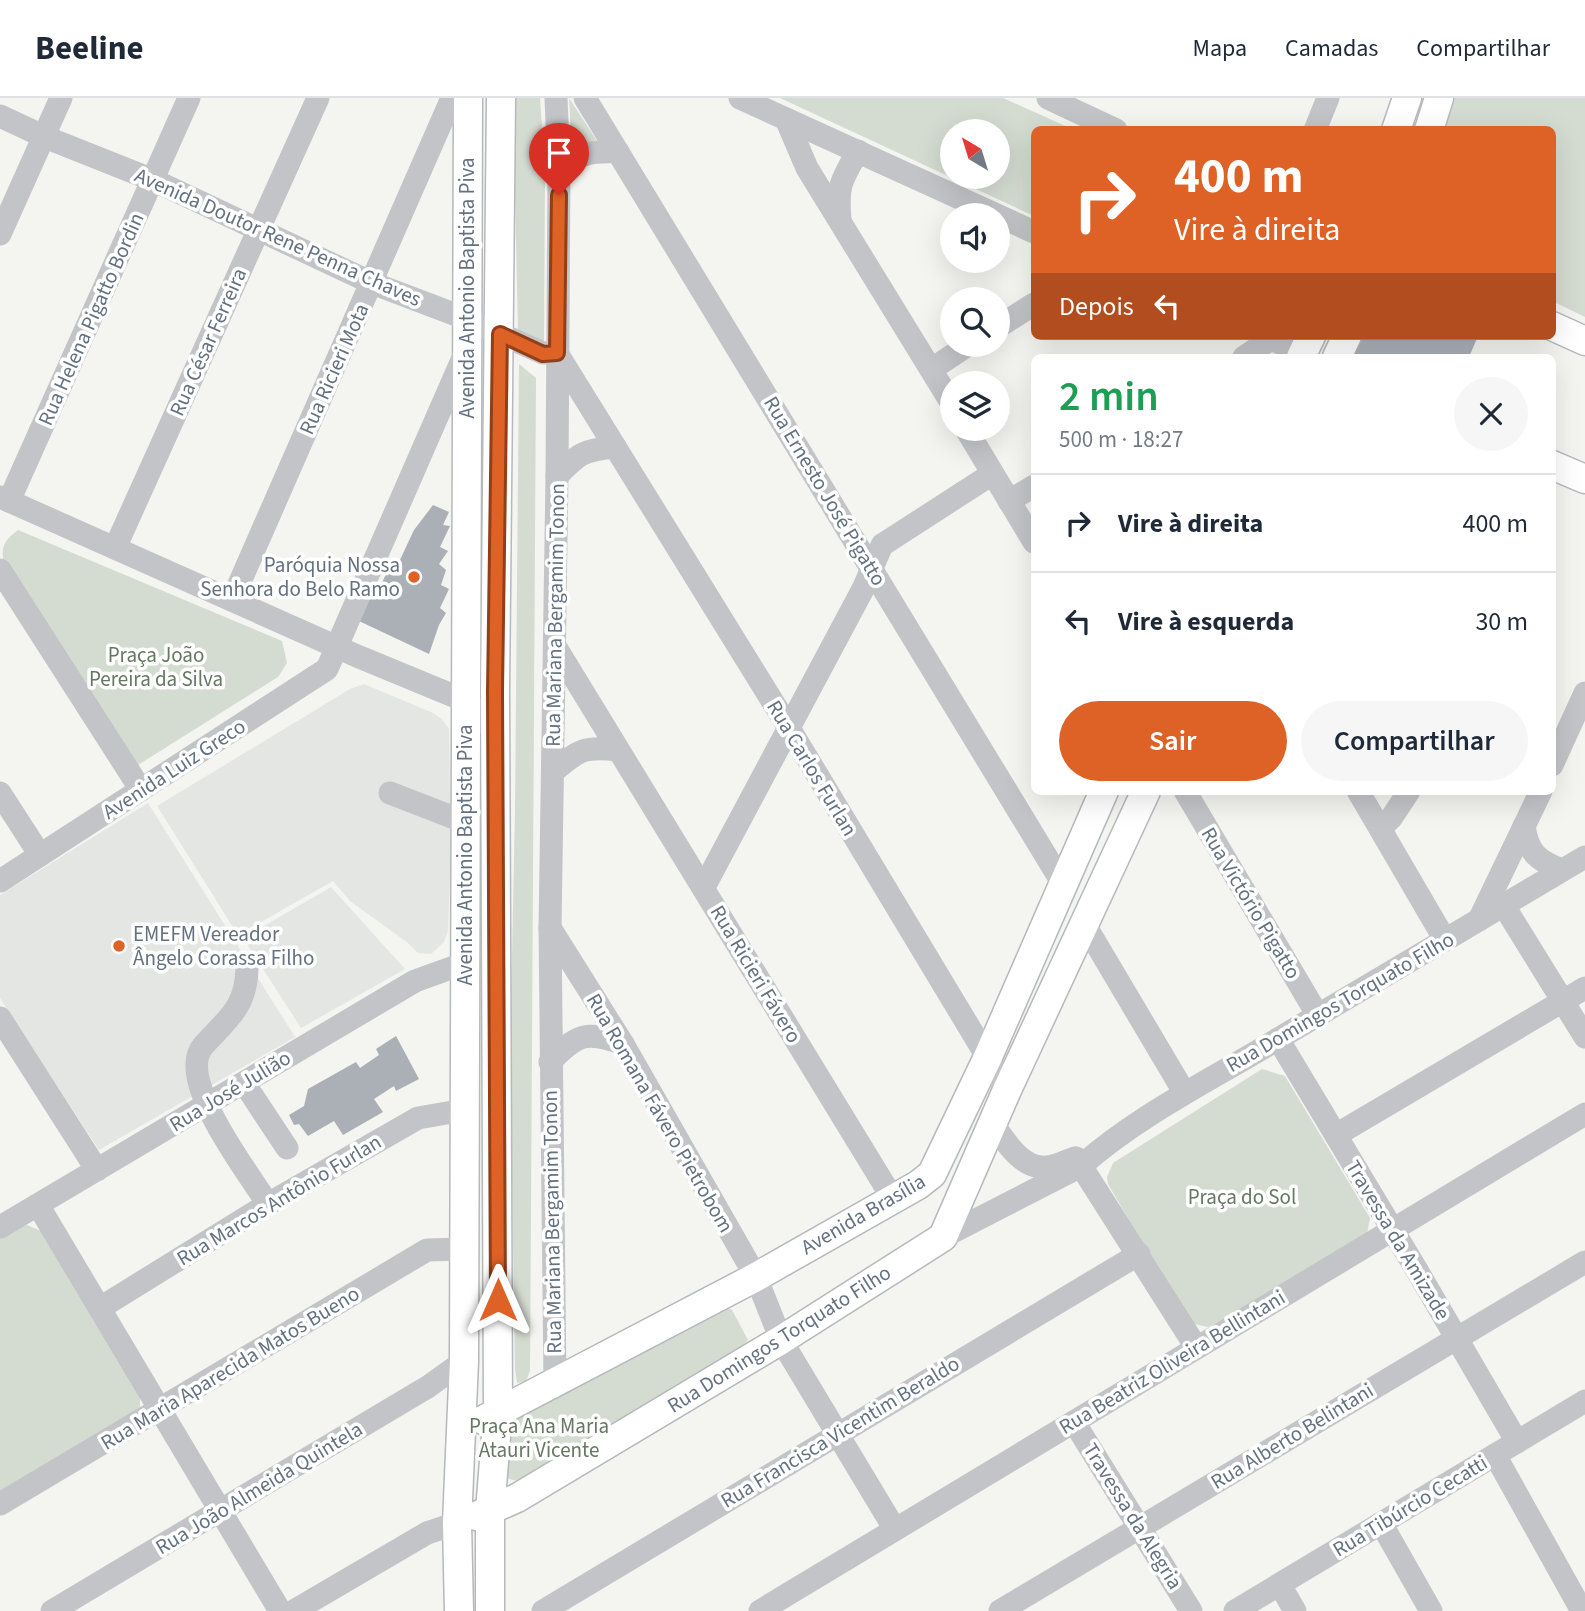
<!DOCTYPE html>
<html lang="pt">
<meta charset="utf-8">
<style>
body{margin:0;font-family:"Source Sans 3",sans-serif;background:#f6f6f7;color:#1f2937;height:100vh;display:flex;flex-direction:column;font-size:26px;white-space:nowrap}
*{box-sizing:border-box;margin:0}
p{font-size:23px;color:#747a83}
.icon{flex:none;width:38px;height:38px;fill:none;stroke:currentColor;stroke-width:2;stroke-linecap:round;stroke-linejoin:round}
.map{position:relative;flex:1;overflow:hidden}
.sheet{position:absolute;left:1031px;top:256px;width:525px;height:441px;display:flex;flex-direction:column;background:#fff;border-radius:10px;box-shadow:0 7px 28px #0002}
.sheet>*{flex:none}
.top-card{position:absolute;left:1031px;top:28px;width:525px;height:214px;border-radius:10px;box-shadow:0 7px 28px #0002;background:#de6126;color:#fff;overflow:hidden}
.needle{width:46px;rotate:322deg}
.controls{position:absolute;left:940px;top:21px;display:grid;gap:14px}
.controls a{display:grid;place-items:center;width:70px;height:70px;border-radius:50%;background:#fff;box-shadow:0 7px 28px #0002;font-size:35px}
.pin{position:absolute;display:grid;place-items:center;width:60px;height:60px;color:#fff;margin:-72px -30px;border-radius:50% 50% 50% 0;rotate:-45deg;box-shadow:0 0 7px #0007}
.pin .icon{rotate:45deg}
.me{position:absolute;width:77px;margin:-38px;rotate:0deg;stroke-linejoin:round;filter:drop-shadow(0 0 5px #0008)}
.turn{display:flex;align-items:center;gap:24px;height:147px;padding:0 28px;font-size:32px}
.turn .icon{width:91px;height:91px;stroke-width:2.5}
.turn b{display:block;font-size:49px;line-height:60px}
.then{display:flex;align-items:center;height:66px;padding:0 28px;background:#0003;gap:14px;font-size:26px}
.round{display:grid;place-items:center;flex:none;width:74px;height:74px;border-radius:37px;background:#f6f6f7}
.summary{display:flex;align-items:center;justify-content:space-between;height:119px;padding:0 28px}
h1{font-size:42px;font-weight:600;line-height:52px;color:#1e9e55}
.action{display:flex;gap:14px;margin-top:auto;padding:14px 28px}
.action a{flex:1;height:80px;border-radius:42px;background:#de6126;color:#fff;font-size:28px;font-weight:600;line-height:80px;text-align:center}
.action a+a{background:#f6f6f7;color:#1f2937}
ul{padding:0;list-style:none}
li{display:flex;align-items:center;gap:21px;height:98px;padding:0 28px;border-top:2px solid #e0e1e3}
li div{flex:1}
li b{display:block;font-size:26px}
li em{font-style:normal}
header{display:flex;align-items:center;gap:42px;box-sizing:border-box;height:98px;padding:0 35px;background:#fff;border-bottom:2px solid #e0e1e3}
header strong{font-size:33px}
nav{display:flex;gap:38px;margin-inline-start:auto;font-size:24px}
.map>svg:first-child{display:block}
.built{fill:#e4e6e4}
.green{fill:#d4dbd1;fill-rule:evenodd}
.building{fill:#aab0b6}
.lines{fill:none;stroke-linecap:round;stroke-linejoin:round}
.major-casing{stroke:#b5b8bc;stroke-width:31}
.minor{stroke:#c2c4c8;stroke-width:23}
.major{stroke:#fff;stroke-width:28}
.route-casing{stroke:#903f19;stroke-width:18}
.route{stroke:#de6126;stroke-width:12}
.poi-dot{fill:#de6126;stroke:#fff;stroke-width:2.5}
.labels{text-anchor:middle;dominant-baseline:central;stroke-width:7;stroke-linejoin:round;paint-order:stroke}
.street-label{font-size:21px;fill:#647181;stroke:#fff}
.poi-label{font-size:21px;fill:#647181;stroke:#fff;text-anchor:end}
.park-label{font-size:21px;fill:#657862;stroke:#fff}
</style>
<header>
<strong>Beeline</strong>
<nav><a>Mapa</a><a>Camadas</a><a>Compartilhar</a></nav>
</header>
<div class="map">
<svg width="1585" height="1513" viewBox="0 0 1585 1513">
<rect width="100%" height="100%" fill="#f4f4f0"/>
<g class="built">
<polygon points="364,586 433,615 442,621 449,631 451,752 448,833 444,844 431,856 418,855 408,845 350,803 333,783 238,837 157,708 350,591"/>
<polygon points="148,705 295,939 99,1052 0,900 0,797"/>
<polygon points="331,789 405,871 301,930 243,840"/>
</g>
<g class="green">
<polygon points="513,0 540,0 545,76 544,246 518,233"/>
<polygon points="569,0 597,43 572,52"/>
<path d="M780,0H1003L1072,31L1034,32V118ZM998,33V79H952V33Z"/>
<polygon points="1454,0 1585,0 1585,219 1552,203 1552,32 1445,31"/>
<polygon points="519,266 536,280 530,1273 526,1283 517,1285 515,1271 510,956 515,713"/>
<path d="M18,432L282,543L287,565L278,579L138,667L7,474C0,454 0,445 18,432Z"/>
<polygon points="1262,971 1285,978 1370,1120 1366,1141 1208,1229 1189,1225 1108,1086 1107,1079 1113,1065"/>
<polygon points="27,1127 43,1134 140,1299 140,1309 136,1316 0,1400 0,1138 16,1129"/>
<polygon points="726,1209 732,1212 748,1242 743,1248 545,1373 518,1383 504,1380 506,1324"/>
</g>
<g class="building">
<polygon points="1361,238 1478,238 1469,259 1363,259 1354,255"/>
<polygon points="433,407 449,414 443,427 450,428 440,449 448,453 439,466 446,472 441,487 449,491 440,510 446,515 439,527 429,556 359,523 367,500 375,500 391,465 399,464 414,432"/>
<polygon points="396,938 419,981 396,993 394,988 374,1001 383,1014 343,1037 334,1023 308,1038 299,1026 294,1027 289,1017 304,1008 308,991 356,964 360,970 379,957 376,951"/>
</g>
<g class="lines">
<g class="major-casing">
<g id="major">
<polyline points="1396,32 1407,0"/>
<polyline points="1429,32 1439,0"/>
<polyline points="1552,228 1585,243"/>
<polyline points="1301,259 1311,238"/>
<polyline points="1337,259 1347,238"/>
<polyline points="1552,367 1585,381"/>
<polyline points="483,1322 756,1179 918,1087 932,1076 987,961 1104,693"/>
<polyline points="476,1418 517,1400 781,1242 943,1139 1007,992 1146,693"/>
<polyline points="459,1513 457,1425 464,1263 468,0"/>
<polyline points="490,1513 490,1413 498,1314 495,593 501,0"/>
</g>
</g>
<g class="minor">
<polyline points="585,0 1063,786"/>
<polyline points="740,0 1034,134"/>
<polyline points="1048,0 1116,32"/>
<polyline points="0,18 45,39 153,82 372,185 467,221 543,255 557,255 789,630 1007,992"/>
<polyline points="786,21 807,70 952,306"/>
<polyline points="1315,32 1328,0"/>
<path d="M559,71C581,55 591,53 618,54"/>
<path d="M840,122C837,87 841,83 858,53"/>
<polyline points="0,136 61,0"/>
<polyline points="998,229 1034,206"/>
<polyline points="1264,238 1303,255"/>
<polyline points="1244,259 1271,241"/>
<polyline points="932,271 968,247"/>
<polyline points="966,331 1034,444"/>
<path d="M557,378C579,355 584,352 615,349"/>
<polyline points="0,399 357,558 466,603 481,617 495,635"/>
<polyline points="9,403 189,0"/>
<polyline points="1009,403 1034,388"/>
<polyline points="115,450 318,0"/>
<polyline points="0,472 141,692"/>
<polyline points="232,502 452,0"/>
<polyline points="555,548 893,1101"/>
<polyline points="1552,667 1585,595"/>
<path d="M553,674C578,652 584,648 618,652"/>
<polyline points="1185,693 1317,916"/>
<polyline points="1358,693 1445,842"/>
<polyline points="0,695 40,757"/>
<polyline points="390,695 465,724"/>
<path d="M1524,728C1528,755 1538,763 1562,772"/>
<polyline points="1381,730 1392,719 1409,693"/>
<polyline points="0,783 327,571 465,255"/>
<polyline points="704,789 863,491 882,447 992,376"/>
<polyline points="1504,808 1585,939"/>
<polyline points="1479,822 1541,693"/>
<polyline points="1085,827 1184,994"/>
<polyline points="550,830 623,946 756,1179 781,1242 894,1430"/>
<path d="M247,871C246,910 227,921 203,948C175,981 249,1076 268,1106"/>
<polyline points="0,920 97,1072"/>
<polyline points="1278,941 1418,1174 1517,1344"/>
<path d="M550,964C577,936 587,932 623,946"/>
<polyline points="244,985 287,1050"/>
<path d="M993,1026C1006,1044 1022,1072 1048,1069C1057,1068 1066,1063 1075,1060"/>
<polyline points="1336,1037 1585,890"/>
<polyline points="1076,1060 1196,1249"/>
<polyline points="38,1107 280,1513"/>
<polyline points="0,1129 415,883 465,865"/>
<path d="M943,1139L1081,1068C1140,1016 1211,982 1278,941C1380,880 1483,820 1585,759"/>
<polyline points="100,1210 268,1106 418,1020 464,1012"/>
<polyline points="555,1284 550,830 557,378 559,71 556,0"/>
<polyline points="1074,1324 1191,1513"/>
<polyline points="1495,1357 1582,1513"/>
<polyline points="0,1406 427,1152 464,1151"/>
<polyline points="1381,1425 1431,1513"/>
<polyline points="1280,1487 1295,1513"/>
<polyline points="52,1513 429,1288 464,1263"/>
<polyline points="294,1513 427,1435 457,1425"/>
<polyline points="543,1513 1139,1156"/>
<polyline points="760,1513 1585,1016"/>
<polyline points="1000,1513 1585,1164"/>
<polyline points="1235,1513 1585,1303"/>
</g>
<use href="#major" class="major"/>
</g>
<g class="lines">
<g class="route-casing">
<polyline id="route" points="498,1202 495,593 500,236 543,256 557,255 559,97"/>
</g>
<use href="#route" class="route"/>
</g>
<g class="poi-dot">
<circle cx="414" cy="479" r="7"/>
<circle cx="119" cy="848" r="7"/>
</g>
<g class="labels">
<g class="street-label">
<text transform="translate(278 139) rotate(24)">Avenida Doutor Rene Penna Chaves</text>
<text transform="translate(467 190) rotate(-90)">Avenida Antonio Baptista Piva</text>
<text transform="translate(91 221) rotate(-66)">Rua Helena Pigatto Bordin</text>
<text transform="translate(208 244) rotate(-66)">Rua César Ferreira</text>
<text transform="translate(334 271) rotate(-66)">Rua Ricieri Mota</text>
<text transform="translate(825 393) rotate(59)">Rua Ernesto José Pigatto</text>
<text transform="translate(555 517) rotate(-89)">Rua Mariana Bergamim Tonon</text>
<text transform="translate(812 670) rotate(59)">Rua Carlos Furlan</text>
<text transform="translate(174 671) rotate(-33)">Avenida Luiz Greco</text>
<text transform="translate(465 757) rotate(-90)">Avenida Antonio Baptista Piva</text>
<text transform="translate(1251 805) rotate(59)">Rua Victório Pigatto</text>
<text transform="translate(756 876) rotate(59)">Rua Ricieri Fávero</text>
<text transform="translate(1340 904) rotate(-30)">Rua Domingos Torquato Filho</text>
<text transform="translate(230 993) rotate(-31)">Rua José Julião</text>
<text transform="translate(660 1015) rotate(60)">Rua Romana Fávero Pietrobom</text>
<text transform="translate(279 1102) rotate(-31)">Rua Marcos Antônio Furlan</text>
<text transform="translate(863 1116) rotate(-30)">Avenida Brasília</text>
<text transform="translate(552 1124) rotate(-91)">Rua Mariana Bergamim Tonon</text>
<text transform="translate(1398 1142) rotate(59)">Travessa da Amizade</text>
<text transform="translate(779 1241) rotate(-32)">Rua Domingos Torquato Filho</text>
<text transform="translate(1172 1264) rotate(-31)">Rua Beatriz Oliveira Bellintani</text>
<text transform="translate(230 1270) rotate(-31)">Rua Maria Aparecida Matos Bueno</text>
<text transform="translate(840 1334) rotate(-31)">Rua Francisca Vicentim Beraldo</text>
<text transform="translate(1292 1338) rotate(-31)">Rua Alberto Belintani</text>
<text transform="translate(259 1390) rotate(-31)">Rua João Almeida Quintela</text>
<text transform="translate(1410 1408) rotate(-31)">Rua Tibúrcio Cecatti</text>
<text transform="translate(1133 1418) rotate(58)">Travessa da Alegria</text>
</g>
<g class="poi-label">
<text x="400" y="467">Paróquia Nossa<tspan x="400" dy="24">Senhora do Belo Ramo</tspan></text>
<text x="133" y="836" text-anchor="start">EMEFM Vereador<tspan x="133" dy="24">Ângelo Corassa Filho</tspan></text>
</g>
<g class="park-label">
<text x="156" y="557">Praça João<tspan x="156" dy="24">Pereira da Silva</tspan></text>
<text x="1242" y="1099">Praça do Sol</text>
<text x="539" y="1328">Praça Ana Maria<tspan x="539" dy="24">Atauri Vicente</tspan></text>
</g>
</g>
</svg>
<div class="controls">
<a><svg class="needle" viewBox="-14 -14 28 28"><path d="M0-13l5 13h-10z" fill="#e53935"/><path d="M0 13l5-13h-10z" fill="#747a83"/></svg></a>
<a><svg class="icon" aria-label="sound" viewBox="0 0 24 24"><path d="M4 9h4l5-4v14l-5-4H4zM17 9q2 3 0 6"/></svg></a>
<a><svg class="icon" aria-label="search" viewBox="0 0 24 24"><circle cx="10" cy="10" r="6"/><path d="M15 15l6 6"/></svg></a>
<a><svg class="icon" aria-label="layers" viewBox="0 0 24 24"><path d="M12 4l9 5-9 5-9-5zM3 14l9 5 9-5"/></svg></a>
</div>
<div class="pin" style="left:559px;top:97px;background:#d93025"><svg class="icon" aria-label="arrive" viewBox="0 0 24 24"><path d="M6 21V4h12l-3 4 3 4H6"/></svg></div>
<svg class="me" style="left:498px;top:1202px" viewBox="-20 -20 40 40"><path d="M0-17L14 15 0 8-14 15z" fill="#de6126" stroke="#fff" stroke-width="4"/></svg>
<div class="top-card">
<div class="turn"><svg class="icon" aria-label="right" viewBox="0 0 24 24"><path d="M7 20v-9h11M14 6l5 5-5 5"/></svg><div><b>400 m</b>Vire à direita</div></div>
<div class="then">Depois<svg class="icon" aria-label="left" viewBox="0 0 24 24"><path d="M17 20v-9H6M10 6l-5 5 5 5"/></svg></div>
</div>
<section class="sheet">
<div class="summary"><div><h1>2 min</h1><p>500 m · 18:27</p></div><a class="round"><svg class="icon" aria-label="close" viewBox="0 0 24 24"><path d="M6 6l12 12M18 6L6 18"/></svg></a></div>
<ul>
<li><svg class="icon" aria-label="right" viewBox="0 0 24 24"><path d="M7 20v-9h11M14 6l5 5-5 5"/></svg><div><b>Vire à direita</b></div><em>400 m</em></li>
<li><svg class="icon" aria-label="left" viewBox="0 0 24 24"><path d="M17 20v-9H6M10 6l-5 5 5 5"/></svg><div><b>Vire à esquerda</b></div><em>30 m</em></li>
</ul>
<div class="action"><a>Sair</a><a>Compartilhar</a></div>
</section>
</div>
